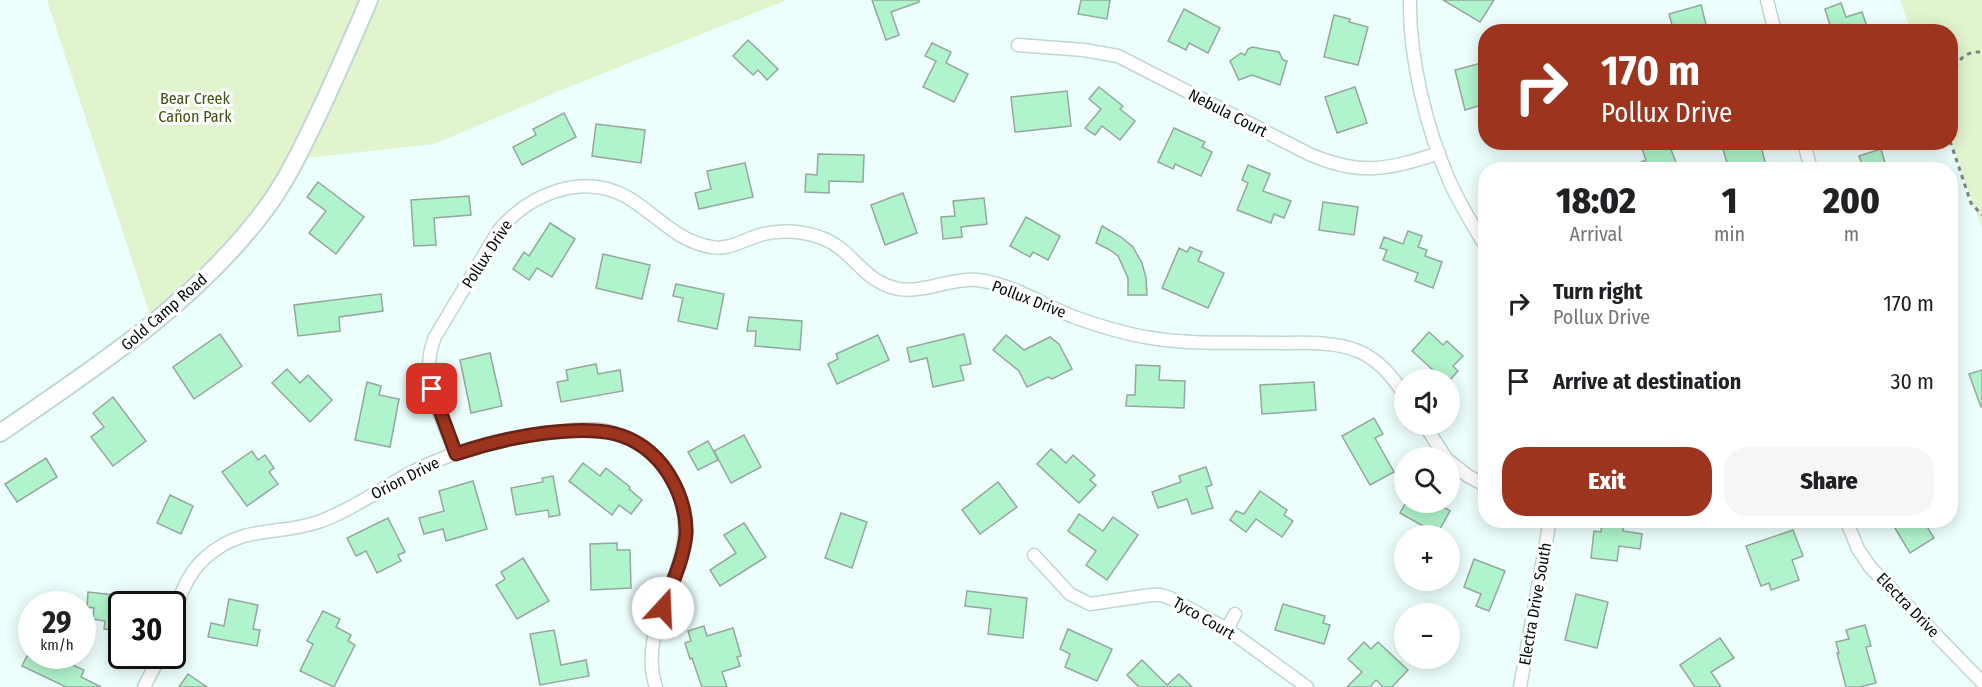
<!DOCTYPE html>
<meta charset="utf-8">
<style>
body{margin:0;font-family:"Fira Sans Condensed",sans-serif;background:#f6f6f6;color:#202124;height:100vh;display:flex;flex-direction:column;font-size:22px;white-space:nowrap}
*{box-sizing:border-box;margin:0}
p{font-size:20px;color:#757577}
.icon{flex:none;width:33px;height:33px;fill:none;stroke:currentColor;stroke-width:2;stroke-linecap:round;stroke-linejoin:round}
.map{position:relative;flex:1;overflow:hidden}
.drawer{position:absolute;left:1478px;top:162px;width:480px;height:366px;display:flex;flex-direction:column;background:#fff;border-radius:24px;box-shadow:0 3px 15px #0003}
.drawer>*{flex:none}
.hud{position:absolute;left:1478px;top:24px;width:480px;height:126px;border-radius:24px;box-shadow:0 3px 15px #0003;background:#9d341e;color:#fff;overflow:hidden}
.controls{position:absolute;left:1394px;top:369px;display:grid;gap:12px}
.controls a{display:grid;place-items:center;width:66px;height:66px;border-radius:50%;background:#fff;box-shadow:0 3px 15px #0003;font-size:30px}
.speed{position:absolute;left:18px;top:591px;display:flex;gap:12px;font-size:30px;font-weight:700;text-align:center}
.speed>*{display:grid;place-content:center;width:78px;height:78px;border-radius:50%;background:#fff;box-shadow:0 3px 15px #0003;line-height:1}
.speed small{font-size:15px;font-weight:400}
.speed .limit{border:3px solid #111;border-radius:9px;background:#fff;color:#111}
.pin{position:absolute;display:grid;place-items:center;width:51px;height:51px;color:#fff;margin:-26px;border-radius:12px;box-shadow:0 3px 9px #0006}
.me{position:absolute;width:66px;margin:-33px;rotate:20deg;stroke-linejoin:round;filter:drop-shadow(0 0 4px #0008)}
.turn{display:flex;align-items:center;gap:21px;height:126px;padding:0 24px;font-size:27px}
.turn .icon{width:78px;height:78px;stroke-width:2.5}
.turn b{display:block;font-size:42px;line-height:51px}
.eta{display:flex;justify-content:space-evenly;align-items:center;height:102px;text-align:center}
.eta b{font-size:36px;font-weight:800;line-height:42px}
.action{display:flex;gap:12px;margin-top:auto;padding:12px 24px}
.action a{flex:1;height:69px;border-radius:24px;background:#9d341e;color:#fff;font-size:24px;font-weight:800;line-height:69px;text-align:center}
.action a+a{background:#f6f6f6;color:#202124}
ul{padding:0;list-style:none}
li{display:flex;align-items:center;gap:18px;height:78px;padding:0 24px}
li div{flex:1}
li b{display:block;font-size:22px}
li em{font-style:normal}
.map>svg:first-child{display:block}
.green{fill:#e2f4ce}
.building{fill:#aff4cc;stroke:#96a79d;stroke-width:1.5}
.lines{fill:none;stroke-linecap:round;stroke-linejoin:round}
.street-casing{stroke:#c0d6d4;stroke-width:15}
.secondary-casing{stroke:#c0d6d4;stroke-width:20}
.path{stroke:#798685;stroke-width:3;stroke-dasharray:4.5 4.5;stroke-linecap:butt}
.street{stroke:#fff;stroke-width:12}
.secondary{stroke:#fff;stroke-width:16}
.route-casing{stroke:#662214;stroke-width:15}
.route{stroke:#9d341e;stroke-width:10}
.labels{text-anchor:middle;dominant-baseline:central;stroke-width:6;stroke-linejoin:round;paint-order:stroke}
.park-label{font-size:16px;fill:#3c5312;stroke:#fff}
.street-label{font-size:16px;fill:#060d0d;stroke:#fff}
</style>
<div class="map">
<svg width="1982" height="687" viewBox="0 0 1982 687">
<rect width="100%" height="100%" fill="#edfffd"/>
<g class="green">
<path d="M47,0H787L569,87L434,144L307,158L293,152C258,216 205,269 150,315Z"/>
<polygon points="1900,0 1982,0 1982,228 1950,139 1950,32 1911,31"/>
</g>
<g class="building">
<polygon points="872,0 919,0 919,2 891,12 899,35 886,40"/>
<polygon points="1081,0 1110,0 1107,19 1078,14"/>
<polygon points="1443,0 1494,0 1480,22"/>
<polygon points="1841,3 1846,17 1862,12 1869,32 1832,32 1825,9"/>
<polygon points="1701,5 1708,32 1674,32 1669,14"/>
<polygon points="1184,9 1220,28 1208,53 1189,43 1186,50 1168,41"/>
<polygon points="1334,15 1350,19 1349,22 1368,27 1358,65 1324,57"/>
<polygon points="748,40 778,69 767,80 758,70 753,75 733,56"/>
<polygon points="932,43 951,52 946,63 968,74 954,102 923,87 936,61 925,56"/>
<polygon points="1252,47 1279,52 1283,60 1287,61 1280,85 1252,75 1239,80 1230,61 1241,53 1245,55 1248,49"/>
<polygon points="1485,62 1485,104 1465,110 1455,70"/>
<polygon points="1099,87 1123,106 1120,109 1135,121 1120,140 1102,126 1095,135 1085,128 1101,109 1089,99"/>
<polygon points="1355,87 1367,123 1337,133 1325,97"/>
<polygon points="1067,91 1071,126 1015,132 1011,97"/>
<polygon points="564,113 576,137 522,165 513,147 536,135 533,129"/>
<polygon points="596,124 645,130 641,163 592,156"/>
<polygon points="1174,128 1205,142 1202,147 1212,152 1201,176 1175,164 1173,169 1158,162"/>
<polygon points="1657,142 1668,142 1679,170 1623,170 1646,160 1642,149"/>
<polygon points="1721,142 1760,142 1767,170 1729,170"/>
<polygon points="1881,149 1887,170 1864,170 1859,156"/>
<polygon points="818,154 864,155 863,182 829,181 829,193 805,192 806,174 817,175"/>
<polygon points="745,163 753,197 699,209 695,193 711,189 707,171"/>
<polygon points="1248,165 1270,174 1263,191 1291,201 1284,218 1274,214 1271,223 1237,210 1248,183 1242,180"/>
<polygon points="318,182 364,217 336,254 309,233 326,211 307,197"/>
<polygon points="903,193 917,233 885,245 871,205"/>
<polygon points="469,196 471,215 434,218 436,245 414,246 411,200"/>
<polygon points="984,198 987,224 961,227 962,237 943,239 941,217 955,216 953,201"/>
<polygon points="1323,202 1358,207 1354,235 1319,230"/>
<polygon points="1026,217 1060,236 1048,260 1033,252 1030,257 1010,246"/>
<polygon points="550,223 575,239 552,277 537,268 529,280 513,269 524,252 529,256"/>
<polygon points="1102,226 1121,237 1133,247 1142,263 1146,278 1147,295 1128,295 1128,278 1118,256 1110,250 1096,243"/>
<polygon points="1408,231 1422,236 1418,247 1427,250 1425,256 1442,262 1433,288 1415,281 1418,273 1383,260 1387,250 1380,248 1384,237 1403,244"/>
<polygon points="1190,247 1202,252 1198,261 1224,273 1208,308 1162,288 1179,248 1187,252"/>
<polygon points="603,254 650,265 642,299 596,288"/>
<polygon points="676,284 724,294 717,329 678,321 683,298 673,296"/>
<polygon points="381,294 383,311 339,317 340,331 298,336 294,305"/>
<polygon points="749,317 802,321 800,350 755,346 756,331 747,331"/>
<polygon points="1429,332 1443,345 1447,341 1463,356 1453,366 1458,371 1449,381 1449,380 1444,380 1412,351"/>
<polygon points="220,334 242,366 194,399 173,367"/>
<polygon points="964,334 971,364 960,366 964,380 933,387 927,358 910,362 907,348"/>
<polygon points="878,335 889,360 837,384 828,364 838,359 836,354"/>
<polygon points="1006,335 1024,350 1050,337 1059,344 1072,369 1052,379 1048,377 1027,387 1019,371 993,350"/>
<polygon points="490,353 502,406 471,413 460,360"/>
<polygon points="596,364 598,374 620,370 623,391 561,402 557,382 568,380 566,370"/>
<polygon points="1136,365 1160,366 1159,380 1185,381 1184,408 1126,406 1127,395 1135,395"/>
<polygon points="287,369 300,383 308,375 332,400 310,422 272,383"/>
<polygon points="1982,370 1982,407 1981,407 1969,374"/>
<polygon points="367,382 381,386 379,395 399,399 390,447 355,440"/>
<polygon points="1314,382 1316,410 1262,414 1260,385"/>
<polygon points="113,397 146,441 113,466 91,437 104,427 93,413"/>
<polygon points="1374,418 1383,434 1375,438 1394,472 1370,485 1342,436"/>
<polygon points="744,435 761,467 731,483 714,451"/>
<polygon points="708,441 718,460 698,470 688,452"/>
<polygon points="1051,449 1066,463 1073,455 1095,475 1090,480 1096,485 1079,503 1037,464"/>
<polygon points="252,451 258,460 265,455 274,468 269,472 278,484 247,506 222,472"/>
<polygon points="46,458 57,477 17,502 5,484"/>
<polygon points="583,463 600,476 606,468 630,487 629,489 642,500 631,514 619,505 612,515 569,481"/>
<polygon points="1206,467 1212,485 1206,487 1213,508 1192,514 1187,499 1158,508 1152,492 1181,482 1179,476"/>
<polygon points="553,476 560,515 549,517 548,510 516,515 511,488 543,482 542,478"/>
<polygon points="473,481 487,529 446,541 443,529 424,534 419,518 444,511 439,491"/>
<polygon points="998,482 1017,507 980,534 962,510"/>
<polygon points="1260,491 1287,510 1284,515 1293,521 1282,537 1256,519 1246,532 1230,520 1236,511 1244,514"/>
<polygon points="170,495 193,506 181,534 157,523"/>
<polygon points="1406,502 1436,502 1450,511 1437,534 1400,513"/>
<polygon points="841,513 867,522 852,568 825,558"/>
<polygon points="1079,514 1103,531 1113,517 1138,535 1107,580 1086,565 1096,551 1068,531"/>
<polygon points="388,518 405,552 398,555 401,561 377,573 366,551 356,556 347,538"/>
<polygon points="1602,520 1625,520 1623,531 1642,534 1640,549 1619,546 1617,561 1591,558 1594,531 1601,532"/>
<polygon points="1890,520 1923,520 1934,538 1910,553"/>
<polygon points="744,523 766,557 720,586 710,570 736,553 724,535"/>
<polygon points="1793,530 1803,556 1792,560 1799,580 1771,590 1769,583 1761,586 1746,546"/>
<polygon points="617,543 617,550 630,550 631,588 591,590 590,544"/>
<polygon points="523,558 549,601 517,619 496,585 505,579 501,572"/>
<polygon points="1474,559 1505,571 1489,611 1476,606 1481,594 1464,587"/>
<polygon points="967,591 1027,598 1023,638 988,634 991,609 965,606"/>
<polygon points="88,592 122,596 122,631 104,629 105,621 93,619 94,608 87,607"/>
<polygon points="1576,594 1608,602 1597,648 1565,640"/>
<polygon points="229,599 258,605 253,629 260,630 257,646 208,637 211,623 224,626"/>
<polygon points="1283,604 1325,616 1323,623 1330,625 1324,644 1275,630"/>
<polygon points="323,611 340,619 336,627 351,635 348,641 355,645 334,687 300,671 313,644 307,641"/>
<polygon points="1865,625 1871,646 1866,647 1876,683 1860,687 1846,687 1837,653 1839,653 1836,642 1849,639 1846,630"/>
<polygon points="704,626 707,636 733,628 741,656 737,657 740,666 722,672 727,687 702,687 692,658 690,659 685,643 691,641 688,631"/>
<polygon points="1068,629 1112,649 1097,681 1065,667 1070,654 1060,649"/>
<polygon points="554,630 561,665 586,660 589,676 540,685 530,634"/>
<polygon points="1720,638 1734,658 1711,672 1721,687 1695,687 1680,665"/>
<polygon points="1364,642 1371,649 1378,642 1408,670 1392,687 1383,687 1376,680 1370,687 1347,687 1362,672 1348,659"/>
<polygon points="27,656 54,656 84,670 81,677 101,687 66,687 22,666"/>
<polygon points="1142,660 1167,685 1179,674 1192,687 1139,687 1127,675"/>
<polygon points="188,674 207,687 179,687"/>
</g>
<g class="lines">
<g class="street-casing">
<g id="street">
<path d="M1410,0C1409,58 1426,127 1449,180C1459,203 1472,224 1485,245"/>
<polyline points="1767,0 1775,32"/>
<path d="M1018,45L1084,50L1118,56L1309,154C1360,176 1387,170 1439,153"/>
<polyline points="1804,142 1811,170"/>
<polyline points="1424,424 1446,458"/>
<path d="M456,454C441,415 418,378 435,337L499,230C530,194 582,172 627,197C656,214 677,242 712,247C727,250 740,242 754,237C776,229 801,230 822,238C854,250 862,282 899,289C923,293 951,278 977,280C1012,284 1042,304 1074,317C1099,326 1125,334 1151,338C1193,345 1236,342 1279,343C1305,343 1333,341 1358,351C1378,359 1392,376 1404,394"/>
<polyline points="1449,461 1468,476 1485,485"/>
<polyline points="1846,520 1858,549 1870,567 1982,682"/>
<polyline points="1034,555 1070,594 1090,604 1151,595 1161,595 1170,598 1227,629 1307,687"/>
<path d="M172,625C178,600 186,574 206,557C245,523 278,537 321,521C359,507 392,480 429,464C469,446 513,436 556,432C571,430 586,428 602,430C624,434 645,446 660,462C667,470 672,480 677,489C709,560 633,618 656,687"/>
<polyline points="1227,629 1235,614"/>
<polyline points="144,687 160,656"/>
<polyline points="1520,687 1550,520"/>
</g>
</g>
<g class="secondary-casing">
<path id="secondary" d="M0,433C93,369 191,306 261,215C283,187 298,156 313,125C333,84 351,42 369,0"/>
</g>
<g class="path">
<path d="M1950,75C1959,61 1963,51 1982,52"/>
<polyline points="1950,141 1971,203 1982,215"/>
</g>
<use href="#street" class="street"/>
<use href="#secondary" class="secondary"/>
</g>
<g class="lines">
<g class="route-casing">
<path id="route" d="M432,389L456,454C485,444 514,437 545,433C594,427 638,427 668,473C679,490 687,513 686,534C684,559 671,585 663,608"/>
</g>
<use href="#route" class="route"/>
</g>
<g class="labels">
<g class="park-label">
<text x="195" y="98">Bear Creek<tspan x="195" dy="18">Cañon Park</tspan></text>
</g>
<g class="street-label">
<text transform="translate(1228 113) rotate(27)">Nebula Court</text>
<text transform="translate(487 254) rotate(-57)">Pollux Drive</text>
<text transform="translate(1029 299) rotate(21)">Pollux Drive</text>
<text transform="translate(164 312) rotate(-41)">Gold Camp Road</text>
<text transform="translate(405 478) rotate(-27)">Orion Drive</text>
<text transform="translate(1535 604) rotate(-80)">Electra Drive South</text>
<text transform="translate(1908 605) rotate(46)">Electra Drive</text>
<text transform="translate(1204 618) rotate(30)">Tyco Court</text>
</g>
</g>
</svg>
<div class="controls">
<a><svg class="icon" aria-label="sound" viewBox="0 0 24 24"><path d="M4 9h4l5-4v14l-5-4H4zM17 9q2 3 0 6"/></svg></a>
<a><svg class="icon" aria-label="search" viewBox="0 0 24 24"><circle cx="10" cy="10" r="6"/><path d="M15 15l6 6"/></svg></a>
<a>+</a>
<a>−</a>
</div>
<div class="speed"><div>29<small>km/h</small></div><div class="limit">30</div></div>
<div class="pin" style="left:432px;top:389px;background:#d93025"><svg class="icon" aria-label="arrive" viewBox="0 0 24 24"><path d="M6 21V4h12l-3 4 3 4H6"/></svg></div>
<svg class="me" style="left:663px;top:608px" viewBox="-20 -20 40 40"><circle r="19" fill="#fff"/><path d="M0-13L10 11 0 6-10 11z" fill="#9d341e"/></svg>
<div class="hud">
<div class="turn"><svg class="icon" aria-label="right" viewBox="0 0 24 24"><path d="M7 20v-9h11M14 6l5 5-5 5"/></svg><div><b>170 m</b>Pollux Drive</div></div>
</div>
<section class="drawer">
<div class="eta">
<div><b>18:02</b><p>Arrival</p></div>
<div><b>1</b><p>min</p></div>
<div><b>200</b><p>m</p></div>
</div>
<ul>
<li><svg class="icon" aria-label="right" viewBox="0 0 24 24"><path d="M7 20v-9h11M14 6l5 5-5 5"/></svg><div><b>Turn right</b><p>Pollux Drive</p></div><em>170 m</em></li>
<li><svg class="icon" aria-label="arrive" viewBox="0 0 24 24"><path d="M6 21V4h12l-3 4 3 4H6"/></svg><div><b>Arrive at destination</b></div><em>30 m</em></li>
</ul>
<div class="action"><a>Exit</a><a>Share</a></div>
</section>
</div>
